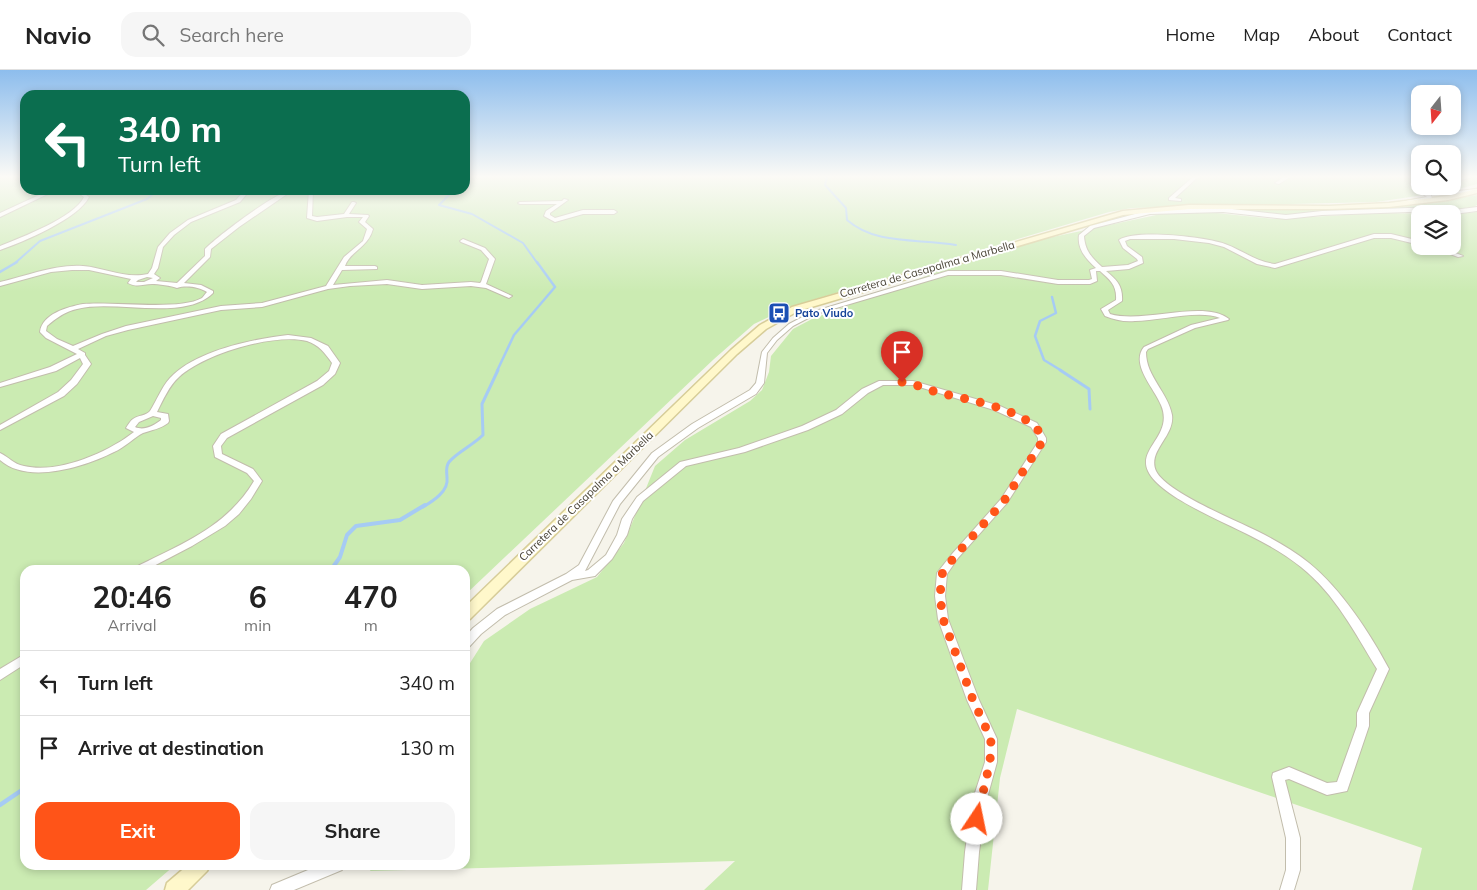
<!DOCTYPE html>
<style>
body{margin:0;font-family:Mulish,sans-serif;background:#f6f6f6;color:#222;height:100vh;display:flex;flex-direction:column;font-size:19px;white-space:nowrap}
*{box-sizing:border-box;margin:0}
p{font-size:16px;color:#767676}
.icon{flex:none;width:28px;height:28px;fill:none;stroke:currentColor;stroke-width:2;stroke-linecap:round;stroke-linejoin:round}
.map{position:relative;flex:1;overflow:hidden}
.details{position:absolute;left:20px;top:495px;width:450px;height:305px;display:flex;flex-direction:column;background:#fff;border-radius:15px;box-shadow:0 2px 8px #0003}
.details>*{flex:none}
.hud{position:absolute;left:20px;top:20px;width:450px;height:105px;border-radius:15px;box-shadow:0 2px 8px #0003;background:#0b6e4f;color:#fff;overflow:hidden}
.needle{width:32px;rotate:197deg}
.tools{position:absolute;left:1411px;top:15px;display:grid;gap:10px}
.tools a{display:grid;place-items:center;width:50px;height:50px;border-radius:10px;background:#fff;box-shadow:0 2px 8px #0003;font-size:25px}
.pin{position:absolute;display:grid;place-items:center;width:42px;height:42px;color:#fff;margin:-51px -21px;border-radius:50% 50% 50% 0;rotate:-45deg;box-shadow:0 0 5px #0007}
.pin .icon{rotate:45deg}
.me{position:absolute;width:55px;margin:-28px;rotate:11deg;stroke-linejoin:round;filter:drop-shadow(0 0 4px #0008)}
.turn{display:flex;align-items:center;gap:18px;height:105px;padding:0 15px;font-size:22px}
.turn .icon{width:65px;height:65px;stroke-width:2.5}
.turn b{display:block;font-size:35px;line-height:42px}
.eta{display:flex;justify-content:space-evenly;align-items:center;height:85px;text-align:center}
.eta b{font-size:30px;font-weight:700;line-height:35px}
.button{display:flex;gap:10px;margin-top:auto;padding:10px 15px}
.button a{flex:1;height:58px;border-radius:15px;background:#ff5418;color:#fff;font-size:20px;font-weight:700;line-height:58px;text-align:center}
.button a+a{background:#f6f6f6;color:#222}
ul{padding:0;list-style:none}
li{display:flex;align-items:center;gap:15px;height:65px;padding:0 15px;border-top:1px solid #e0e0e0}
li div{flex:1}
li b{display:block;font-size:19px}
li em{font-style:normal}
header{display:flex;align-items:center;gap:30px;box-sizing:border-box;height:70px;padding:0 25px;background:#fff;border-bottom:1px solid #e0e0e0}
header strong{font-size:24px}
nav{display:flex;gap:28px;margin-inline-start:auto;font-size:18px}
.search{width:350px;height:45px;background:#f6f6f6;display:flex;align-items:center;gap:12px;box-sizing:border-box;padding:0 18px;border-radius:15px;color:#767676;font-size:19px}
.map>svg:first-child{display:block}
.green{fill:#cbebb2}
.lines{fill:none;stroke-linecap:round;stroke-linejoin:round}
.stream-far4{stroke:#a6cbf4;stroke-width:2}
.stream-far3{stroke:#a6cbf4;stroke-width:2.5}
.stream-far2{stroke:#a6cbf4;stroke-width:3}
.stream-far1{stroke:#a6cbf4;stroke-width:4}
.stream{stroke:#a6cbf4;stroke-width:4.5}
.street-casing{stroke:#c2bdac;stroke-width:2}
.secondary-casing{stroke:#d7cd99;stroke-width:3}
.street{fill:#fff;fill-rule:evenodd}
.secondary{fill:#fff8cb;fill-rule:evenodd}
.route{stroke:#ff5418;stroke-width:9;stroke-dasharray:0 16.2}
.labels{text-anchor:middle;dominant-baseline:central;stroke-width:4;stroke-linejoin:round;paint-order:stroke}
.far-street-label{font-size:11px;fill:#4b4538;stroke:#fff}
.far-transit-label{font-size:11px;font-weight:bold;fill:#164399;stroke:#fff;text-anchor:start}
</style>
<header>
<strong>Navio</strong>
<div class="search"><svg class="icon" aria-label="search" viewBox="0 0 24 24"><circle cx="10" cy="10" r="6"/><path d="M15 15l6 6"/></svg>Search here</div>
<nav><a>Home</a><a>Map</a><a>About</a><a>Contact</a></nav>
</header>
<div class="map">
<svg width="1477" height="820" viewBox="0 0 1477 820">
<rect width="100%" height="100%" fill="#f6f4eb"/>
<g class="green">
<polygon points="0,107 25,107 25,120 465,120 465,107 1420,107 1420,116 1452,116 1453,107 1477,107 1477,114 1451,121 1376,132 1132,138 1109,142 792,236 754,254 714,289 465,525 465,500 25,500 25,795 175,795 146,820 0,820"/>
<polygon points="1477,125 1477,135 1468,140 1447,141 1280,146 1227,138 1412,136"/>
<polygon points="1207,142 1275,149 1379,143 1443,144 1420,144 1420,176 1452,176 1453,144 1477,142 1477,820 1412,820 1422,778 1017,639 1000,708 988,820 704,820 735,791 370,801 373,795 465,795 465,601 484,571 530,539 597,507 624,473 655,396 685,370 750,331 762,320 769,302 771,286 793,259 812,249 958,194 1048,168 1161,144"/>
</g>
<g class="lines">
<g class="stream-far4">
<path d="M827,107L825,115L846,138L847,150C877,176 919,168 956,175"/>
<polyline points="449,120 451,123 439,135 472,144 523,173 538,194"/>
<polyline points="14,194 40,171 147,129 158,120"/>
</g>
<g class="stream-far3">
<polyline points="0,202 17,192"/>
<polyline points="1052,227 1056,243 1040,251 1035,266 1044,290 1062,301"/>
<polyline points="497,301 514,265 555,217 537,192"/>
</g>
<g class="stream-far2">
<polyline points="1060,300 1089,319 1090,339"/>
<path d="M423,437C433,431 449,421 447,408C447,403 445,397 449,392C456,383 473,375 483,365L482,334L498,300"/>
</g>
<polyline class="stream-far1" points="331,500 340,487 347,465 356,456 400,450 425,435"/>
<polyline class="stream" points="0,735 25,718"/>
<g class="street-casing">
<g id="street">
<polygon points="1193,107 1198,107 1175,128 1181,129 1181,131 1169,130 1169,128"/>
<polygon points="1284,107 1290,107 1279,114 1275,113"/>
<polygon points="1462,107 1473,107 1452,112 1452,110"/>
<path d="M1418,110H1420V113L1416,114C1434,126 1456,121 1477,119V121L1448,125L1429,123L1431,125L1432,129L1393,135V133H1395L1427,127L1410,114Z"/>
<polygon points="50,120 56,120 0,147 0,143"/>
<path d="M74,120H79L89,127C78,149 23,172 0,180V176C22,167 74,148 84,127Z"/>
<path d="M245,120H250L240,132L191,152L174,165L163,177L158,198L154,204L160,208L156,211L177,213L205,186V179C218,166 278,120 293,120L239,157L211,179L210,187L184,213L201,215L213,221V223C184,252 115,229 77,239C66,241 56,248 47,256L46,261L57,269L73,276L102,264L126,256L221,236L262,233L326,216L344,187L363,171L367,159L359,152L363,147H347L317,151L307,148L309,120H313L312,146L317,147L344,144L352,132H354L356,133L349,144L368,145L369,146L365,152L373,159C368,178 350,181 345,196H375L377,197V199L342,200L333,215L387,210L422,215L471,212L480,213L481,212L489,189L481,180L461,172L460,171L463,169L485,178L495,189L486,214L512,226L509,228L486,218L471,216L422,219L387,214L350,216L328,219L262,237L221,240L128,260L106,266L78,279L85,283V285L91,294L77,314L64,326L0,360V355L58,322L71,310L83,294L80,288L56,301L0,317V313L50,297L77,284L46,268L40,262C42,244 67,237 83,234C111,231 180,241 202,228C204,226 205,224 207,222C199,217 186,215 177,218C172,216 158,214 152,214C143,214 137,218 128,213L131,209L89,200H72L51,202L0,216V212C27,206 55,194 83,196C106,198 125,209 148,204L152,198L158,177L170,163L188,150L236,130ZM147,207L153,208L144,212H136L138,210Z"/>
<polygon points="564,129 568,130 550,143 550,145 555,148 583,140 614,140 617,142 614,144 583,144 555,152 544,146 546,141 557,134 520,134 518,133 520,132 562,131"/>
<path d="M1477,137V141L1454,144L1409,142L1322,145L1286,149L1223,142L1150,144L1094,158L1084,166C1085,181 1092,188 1102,197L1128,195L1138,191L1137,189L1123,178L1119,170C1135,159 1206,167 1225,174C1242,180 1256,192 1275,194L1374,164H1391L1420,171V175L1391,168H1374L1275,198L1257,194L1224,177L1209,173L1174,169H1130L1125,171L1127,176L1142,187L1143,193L1129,199L1106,201C1117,210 1123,216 1122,231L1108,240L1110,244C1144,254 1204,229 1229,249L1228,250L1195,258L1148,279L1146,282C1146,307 1168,322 1172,345C1175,366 1147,381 1156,401C1166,422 1235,450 1257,461C1275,470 1293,480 1309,493C1341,519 1370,563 1389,599L1369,643V656L1347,721L1327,725L1289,709L1285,710L1300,768V800L1294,820H1280L1286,800V768L1272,707L1273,703L1289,697L1327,713L1337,712L1357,656V643L1377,599C1355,563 1335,524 1301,497C1285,484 1267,474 1249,465C1224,452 1159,426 1148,401C1137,378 1174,365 1161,335C1154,318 1130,294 1144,277L1191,255L1220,248C1200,239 1158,251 1135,251C1124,252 1115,250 1105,246L1101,239L1116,230C1117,215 1110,210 1100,201H1096L1097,211L1090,214H1058L1001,205H948L816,244L793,256L777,270L767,283L764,313L756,324L698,358L658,387L620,434L585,501L588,500L606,485L617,465L622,449L637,427L680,392L739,378L802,356L836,340L862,319L879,311H913L1000,336L1037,353L1046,368V372L1007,433L958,488L947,504L945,526L948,549L979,630L997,669V692L986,732L979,782L976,820H962L965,782L972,732L985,692V669L967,630L938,549L935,526L937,503L952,484L1001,429L1038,372V368L1031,357L994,340L913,315H883L868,323L842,344L808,360L745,382L686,396L643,431L632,449L627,465L612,489L595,506L572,510L505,545L481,564L469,577L465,578V567L473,558L497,539L566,504L579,495L613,431L652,383L692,354L750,320L756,313L762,282L773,268L789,254L812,242L948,201H1001L1058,210H1089L1092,209L1090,200L1096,198C1086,189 1077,179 1079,165L1090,156L1150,140L1223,138L1286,145L1322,141L1409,138L1454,140Z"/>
<polygon points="1429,176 1438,176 1463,186 1458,187"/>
<path d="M288,265L311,268L328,276L340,293L335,304L323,315L227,368L221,376L222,384L253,399L262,411L251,429L239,444L225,456L192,476L146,500H133L134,498C181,474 226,458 254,411L247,403L215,387L213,376L221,364L317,311L329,301L332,293C325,283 319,275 307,271C274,263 204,284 179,307C169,316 163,330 157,342L168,344L169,351L168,353C160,359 152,360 143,363C136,366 124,378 114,382C84,397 28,415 0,390V383C9,387 13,394 24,396C58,404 107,383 134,362L126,358C128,355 130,351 133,349C138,345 146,346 150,341C157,330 161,318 170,308C195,281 252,269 288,265ZM153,346L161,348V350C153,356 144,361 135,357L139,352Z"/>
<polygon points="25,584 25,594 0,610 0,599"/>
<polygon points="320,795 344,795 342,800 294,820 270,820 272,815"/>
</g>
</g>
<g class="secondary-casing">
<g id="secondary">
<polygon points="1477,119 1477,123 1448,130 1389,137 1329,139 1189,139 1123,145 798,241 766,259 737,284 470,549 465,550 465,537 731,280 760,255 792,237 1123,141 1189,135 1329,136 1389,133 1448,126"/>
<polygon points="188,795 210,795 207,801 188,820 165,820 167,813"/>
</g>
</g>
<use href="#street" class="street"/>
<use href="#secondary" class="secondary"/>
</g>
<linearGradient id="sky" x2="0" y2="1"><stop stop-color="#8dbded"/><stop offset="0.48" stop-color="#fbfaf6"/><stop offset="1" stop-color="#fbfaf6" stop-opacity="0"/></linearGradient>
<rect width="1477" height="222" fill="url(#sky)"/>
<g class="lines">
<path class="route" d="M902,312C915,314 927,319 939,323C962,328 1043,342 1042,372L1004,431L955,486L942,504L940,526L943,549L973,630L991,669L990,692L977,749"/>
</g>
<defs>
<g id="bus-square" transform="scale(1.125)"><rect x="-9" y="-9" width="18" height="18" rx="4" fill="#1a4fb4" stroke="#fff"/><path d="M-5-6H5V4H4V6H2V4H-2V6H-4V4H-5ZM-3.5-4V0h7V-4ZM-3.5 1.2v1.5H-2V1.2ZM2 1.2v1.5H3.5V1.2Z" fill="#fff"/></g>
</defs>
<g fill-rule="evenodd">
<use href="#bus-square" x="779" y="243"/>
</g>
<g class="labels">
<g class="far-street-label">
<text transform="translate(927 199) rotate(-16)">Carretera de Casapalma a Marbella</text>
<text transform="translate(586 426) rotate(-44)">Carretera de Casapalma a Marbella</text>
</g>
<g class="far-transit-label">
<text x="795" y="243">Pato Viudo</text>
</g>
</g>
</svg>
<div class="tools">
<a><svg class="needle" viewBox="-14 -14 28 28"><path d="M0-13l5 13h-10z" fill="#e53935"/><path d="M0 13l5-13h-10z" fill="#767676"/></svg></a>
<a><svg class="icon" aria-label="search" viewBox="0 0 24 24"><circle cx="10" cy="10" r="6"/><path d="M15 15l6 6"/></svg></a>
<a><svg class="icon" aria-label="layers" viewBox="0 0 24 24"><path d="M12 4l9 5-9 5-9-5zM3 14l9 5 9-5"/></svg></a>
</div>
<div class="pin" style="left:902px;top:312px;background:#d93025"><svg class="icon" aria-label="arrive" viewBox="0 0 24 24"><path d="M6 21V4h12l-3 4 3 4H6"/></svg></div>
<svg class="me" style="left:977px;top:749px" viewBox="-20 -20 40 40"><circle r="19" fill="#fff"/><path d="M0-13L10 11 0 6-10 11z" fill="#ff5418"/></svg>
<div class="hud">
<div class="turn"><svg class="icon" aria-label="left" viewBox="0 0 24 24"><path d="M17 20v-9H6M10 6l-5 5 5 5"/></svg><div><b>340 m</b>Turn left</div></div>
</div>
<section class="details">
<div class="eta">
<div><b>20:46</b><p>Arrival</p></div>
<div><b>6</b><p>min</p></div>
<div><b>470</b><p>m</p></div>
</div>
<ul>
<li><svg class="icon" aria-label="left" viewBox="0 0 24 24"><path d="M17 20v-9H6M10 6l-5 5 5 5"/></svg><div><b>Turn left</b></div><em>340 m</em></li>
<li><svg class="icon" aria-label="arrive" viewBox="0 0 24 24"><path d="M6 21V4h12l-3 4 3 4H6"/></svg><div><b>Arrive at destination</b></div><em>130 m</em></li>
</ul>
<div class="button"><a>Exit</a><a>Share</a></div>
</section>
</div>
